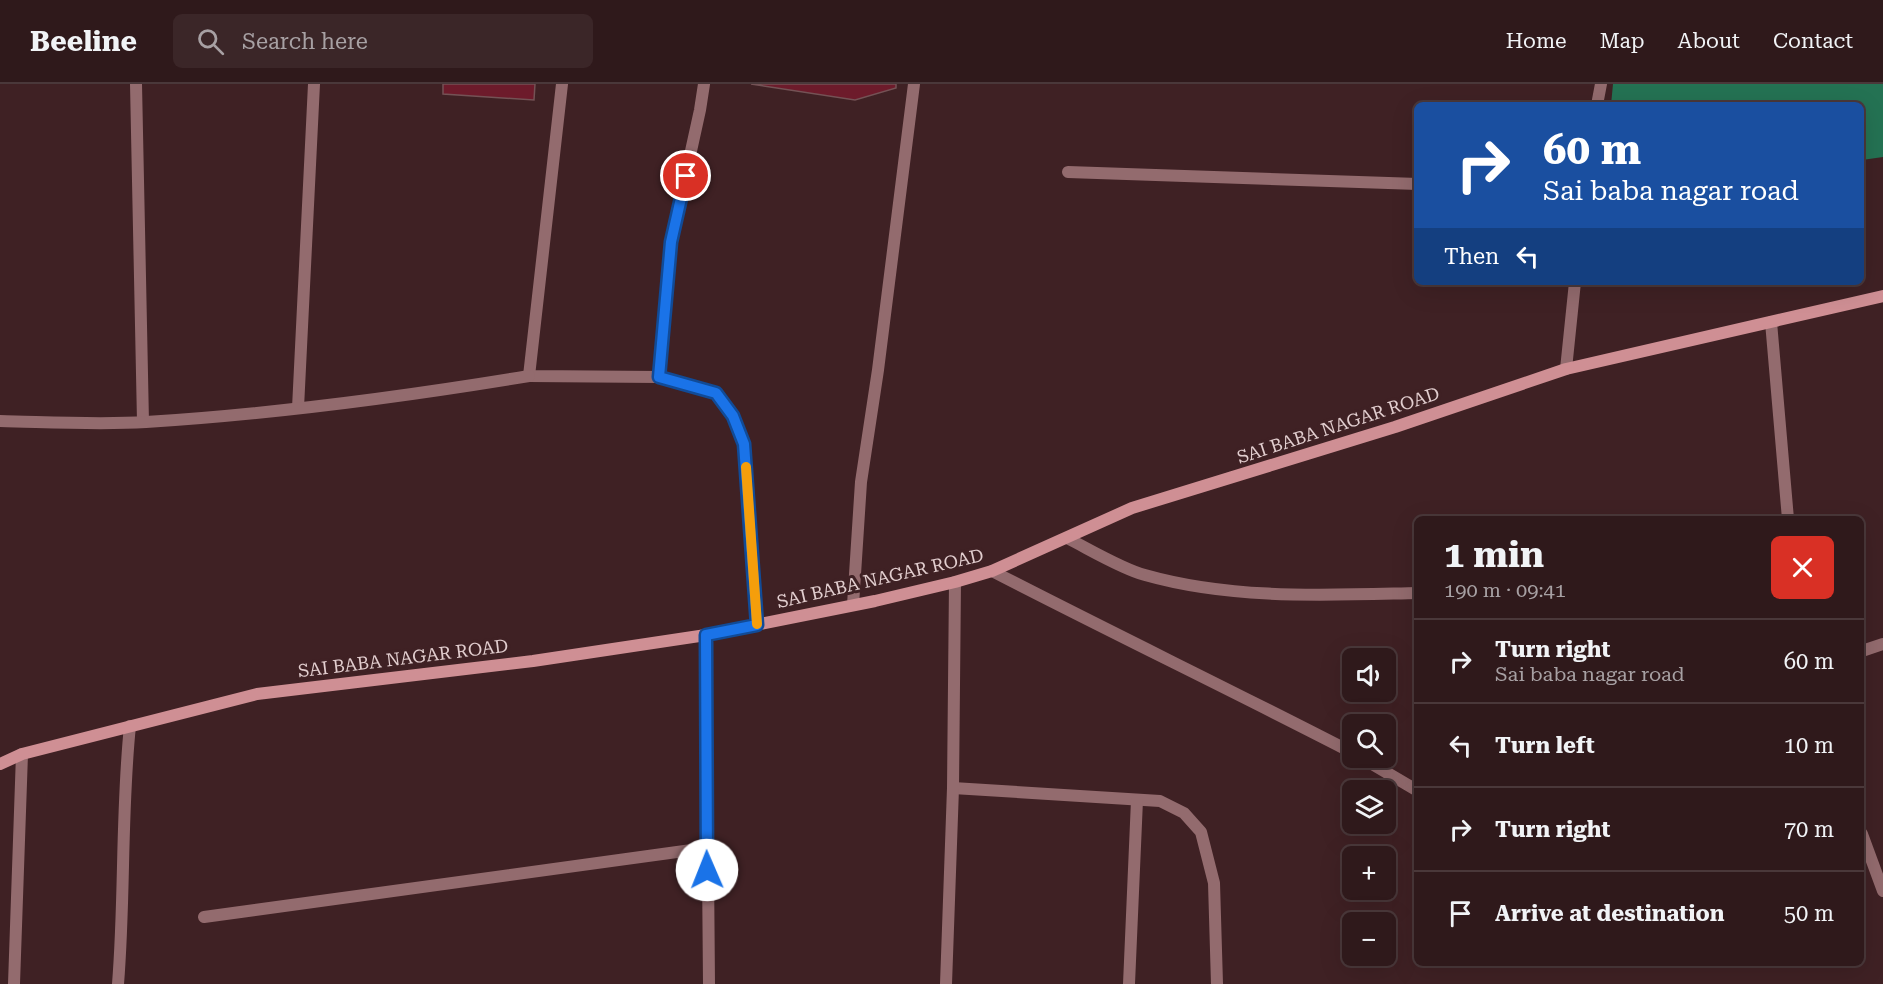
<!DOCTYPE html>
<meta charset="utf-8">
<style>
body{margin:0;font-family:"Roboto Serif",serif;background:#3b2628;color:#f1f3f6;height:100vh;display:flex;flex-direction:column;font-size:22px;white-space:nowrap}
*{box-sizing:border-box;margin:0}
p{font-size:20px;color:#a7a0a3}
.icon{flex:none;width:33px;height:33px;fill:none;stroke:currentColor;stroke-width:2;stroke-linecap:round;stroke-linejoin:round}
.map{position:relative;flex:1;overflow:hidden}
.side{position:absolute;left:1414px;top:432px;width:450px;height:450px;display:flex;flex-direction:column;background:#2f191b;border-radius:9px;box-shadow:0 6px 24px #0002,0 0 0 2px #4a383a}
.side>*{flex:none}
.top-card{position:absolute;left:1414px;top:18px;width:450px;height:183px;border-radius:9px;box-shadow:0 6px 24px #0002,0 0 0 2px #4a383a;background:#1a4fa0;color:#fff;overflow:hidden}
.tools{position:absolute;left:1342px;top:564px;display:grid;gap:12px}
.tools a{display:grid;place-items:center;width:54px;height:54px;border-radius:9px;background:#2f191b;box-shadow:0 6px 24px #0002,0 0 0 2px #4a383a;font-size:30px}
.pin{position:absolute;display:grid;place-items:center;width:51px;height:51px;color:#fff;margin:-26px;border:3px solid #fff;border-radius:50%;box-shadow:0 2px 6px #0007}
.me{position:absolute;width:66px;margin:-33px;rotate:359deg;stroke-linejoin:round;filter:drop-shadow(0 0 4px #0008)}
.turn{display:flex;align-items:center;gap:21px;height:126px;padding:0 30px;font-size:27px}
.turn .icon{width:78px;height:78px;stroke-width:2.5}
.turn b{display:block;font-size:42px;line-height:51px}
.then{display:flex;align-items:center;height:57px;padding:0 30px;background:#0003;gap:12px;font-size:22px}
.round{display:grid;place-items:center;flex:none;width:63px;height:63px;border-radius:9px;background:#3b2628}
.summary{display:flex;align-items:center;justify-content:space-between;height:102px;padding:0 30px}
h1{font-size:36px;font-weight:700;line-height:45px}
ul{padding:0;list-style:none}
li{display:flex;align-items:center;gap:18px;height:84px;padding:0 30px;border-top:2px solid #4a383a}
li div{flex:1}
li b{display:block;font-size:22px}
li em{font-style:normal}
header{display:flex;align-items:center;gap:36px;box-sizing:border-box;height:84px;padding:0 30px;background:#2f191b;border-bottom:2px solid #4a383a}
header strong{font-size:28px}
nav{display:flex;gap:33px;margin-inline-start:auto;font-size:21px}
.search{width:420px;height:54px;background:#3b2628;display:flex;align-items:center;gap:15px;box-sizing:border-box;padding:0 21px;border-radius:9px;color:#a7a0a3;font-size:22px}
.map>svg:first-child{display:block}
.forest{fill:#247253}
.building{fill:#6d1b2b;stroke:#745255;stroke-width:1.5}
.lines{fill:none;stroke-linecap:round;stroke-linejoin:round}
.street{stroke:#936b6e;stroke-width:12}
.secondary{stroke:#cf8f94;stroke-width:12}
.route-casing{stroke:#114b97;stroke-width:15}
.route{stroke:#1a73e8;stroke-width:10}
.slow{stroke:#f59e0b;stroke-width:10}
.labels{text-anchor:middle;dominant-baseline:central;stroke-width:6;stroke-linejoin:round;paint-order:stroke}
.street-label{font-size:18px;fill:#e2cecf;stroke:#3f2124}
</style>
<header>
<strong>Beeline</strong>
<div class="search"><svg class="icon" aria-label="search" viewBox="0 0 24 24"><circle cx="10" cy="10" r="6"/><path d="M15 15l6 6"/></svg>Search here</div>
<nav><a>Home</a><a>Map</a><a>About</a><a>Contact</a></nav>
</header>
<div class="map">
<svg width="1883" height="900" viewBox="0 0 1883 900">
<rect width="100%" height="100%" fill="#3f2124"/>
<polygon class="forest" points="1613,0 1883,0 1883,73 1862,76 1862,21 1611,21"/>
<g class="building">
<polygon points="443,0 535,0 534,16 443,10"/>
<polygon points="751,0 896,0 896,4 855,16"/>
</g>
<g class="lines">
<g class="street">
<polyline points="136,0 143,338"/>
<polyline points="562,0 529,292 659,293 716,309 733,332 744,360 757,541"/>
<polyline points="1597,21 1601,0"/>
<polyline points="1068,88 1418,100"/>
<polyline points="1771,238 1788,435"/>
<polyline points="1566,285 1575,198"/>
<polyline points="659,293 671,158 700,26 704,0"/>
<polyline points="298,324 314,0"/>
<path d="M0,337C48,338 98,341 146,338C274,330 402,313 529,292"/>
<path d="M1067,454C1089,465 1122,485 1145,491C1233,516 1327,511 1418,509"/>
<path d="M992,487C1112,549 1233,607 1353,669"/>
<polyline points="853,521 861,398 878,286 914,0"/>
<polyline points="706,551 709,900"/>
<polyline points="1862,567 1883,560"/>
<polyline points="1362,674 1418,707"/>
<polyline points="953,704 1160,717 1184,729 1201,748 1214,799 1217,900"/>
<polyline points="1862,750 1883,807"/>
<polyline points="204,833 706,764"/>
<polyline points="14,900 22,670"/>
<path d="M118,900C125,814 121,728 130,642"/>
<polyline points="946,900 953,704 955,498"/>
<polyline points="1129,900 1137,716"/>
</g>
<polyline class="secondary" points="0,680 22,670 257,610 533,577 706,551 875,517 955,498 992,487 1132,424 1395,343 1566,285 1883,212"/>
</g>
<g class="lines">
<g class="route-casing">
<polyline id="route" points="686,92 671,158 659,293 716,309 733,332 744,360 757,541 706,551 707,786"/>
</g>
<use href="#route" class="route"/>
<polyline class="slow" points="746,383 757,540"/>
</g>
<g class="labels">
<g class="street-label">
<text transform="translate(1338 341) rotate(-18)">SAI BABA NAGAR ROAD</text>
<text transform="translate(880 494) rotate(-13)">SAI BABA NAGAR ROAD</text>
<text transform="translate(403 574) rotate(-7)">SAI BABA NAGAR ROAD</text>
</g>
</g>
</svg>
<div class="tools">
<a><svg class="icon" aria-label="sound" viewBox="0 0 24 24"><path d="M4 9h4l5-4v14l-5-4H4zM17 9q2 3 0 6"/></svg></a>
<a><svg class="icon" aria-label="search" viewBox="0 0 24 24"><circle cx="10" cy="10" r="6"/><path d="M15 15l6 6"/></svg></a>
<a><svg class="icon" aria-label="layers" viewBox="0 0 24 24"><path d="M12 4l9 5-9 5-9-5zM3 14l9 5 9-5"/></svg></a>
<a>+</a>
<a>−</a>
</div>
<div class="pin" style="left:686px;top:92px;background:#d93025"><svg class="icon" aria-label="arrive" viewBox="0 0 24 24"><path d="M6 21V4h12l-3 4 3 4H6"/></svg></div>
<svg class="me" style="left:707px;top:786px" viewBox="-20 -20 40 40"><circle r="19" fill="#fff"/><path d="M0-13L10 11 0 6-10 11z" fill="#1a73e8"/></svg>
<div class="top-card">
<div class="turn"><svg class="icon" aria-label="right" viewBox="0 0 24 24"><path d="M7 20v-9h11M14 6l5 5-5 5"/></svg><div><b>60 m</b>Sai baba nagar road</div></div>
<div class="then">Then<svg class="icon" aria-label="left" viewBox="0 0 24 24"><path d="M17 20v-9H6M10 6l-5 5 5 5"/></svg></div>
</div>
<section class="side">
<div class="summary"><div><h1>1 min</h1><p>190 m · 09:41</p></div><a class="round" style="background:#d93025;color:#fff"><svg class="icon" aria-label="close" viewBox="0 0 24 24"><path d="M6 6l12 12M18 6L6 18"/></svg></a></div>
<ul>
<li><svg class="icon" aria-label="right" viewBox="0 0 24 24"><path d="M7 20v-9h11M14 6l5 5-5 5"/></svg><div><b>Turn right</b><p>Sai baba nagar road</p></div><em>60 m</em></li>
<li><svg class="icon" aria-label="left" viewBox="0 0 24 24"><path d="M17 20v-9H6M10 6l-5 5 5 5"/></svg><div><b>Turn left</b></div><em>10 m</em></li>
<li><svg class="icon" aria-label="right" viewBox="0 0 24 24"><path d="M7 20v-9h11M14 6l5 5-5 5"/></svg><div><b>Turn right</b></div><em>70 m</em></li>
<li><svg class="icon" aria-label="arrive" viewBox="0 0 24 24"><path d="M6 21V4h12l-3 4 3 4H6"/></svg><div><b>Arrive at destination</b></div><em>50 m</em></li>
</ul>
</section>
</div>
